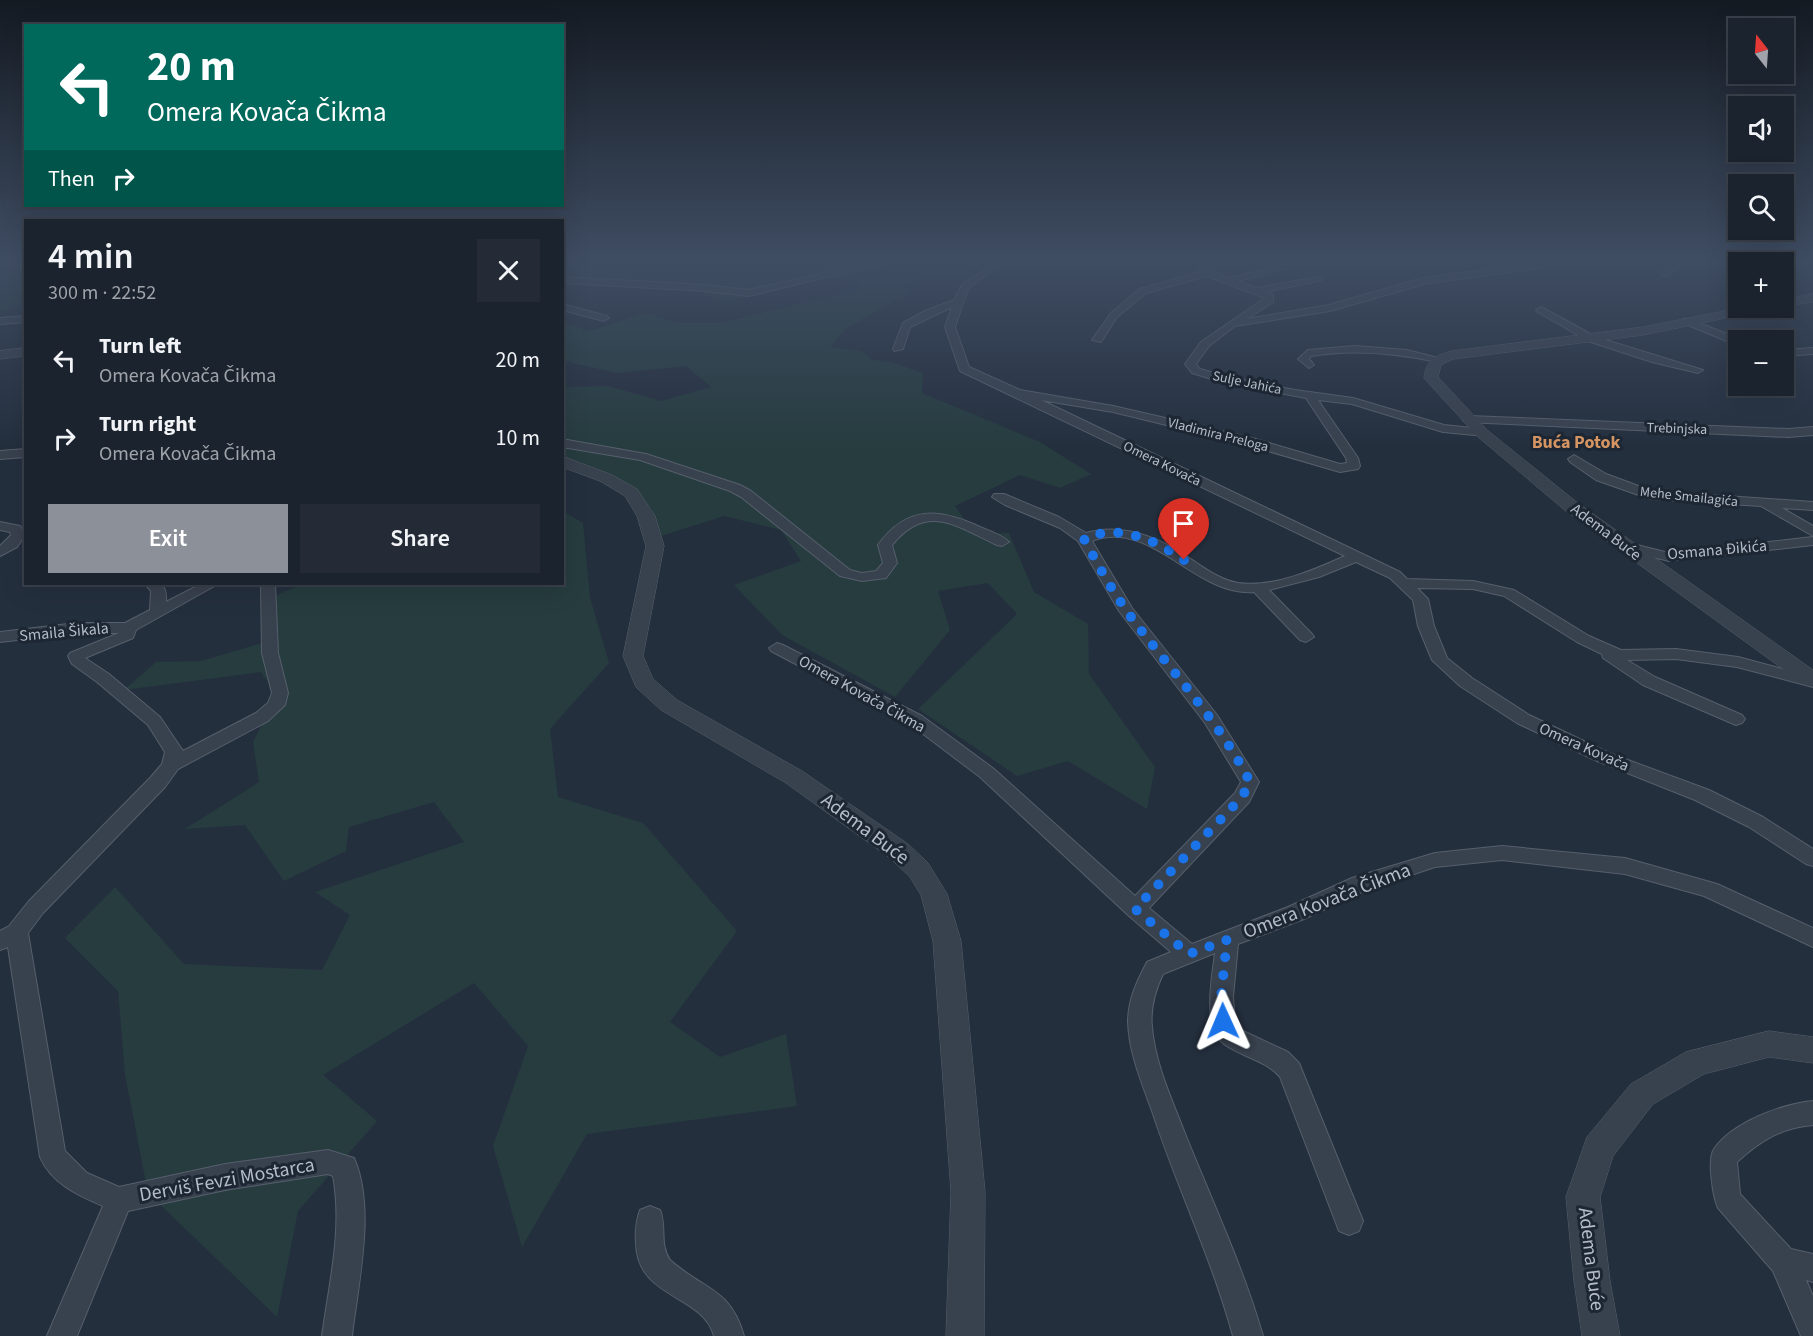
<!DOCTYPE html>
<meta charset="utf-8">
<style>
body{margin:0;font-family:"Source Sans 3",sans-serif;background:#242b36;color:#f1f3f6;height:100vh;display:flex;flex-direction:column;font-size:22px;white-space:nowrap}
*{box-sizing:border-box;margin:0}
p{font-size:20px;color:#a0a4aa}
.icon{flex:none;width:33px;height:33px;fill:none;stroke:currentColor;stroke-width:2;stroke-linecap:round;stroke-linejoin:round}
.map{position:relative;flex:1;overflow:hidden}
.drawer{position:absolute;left:24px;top:219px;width:540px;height:366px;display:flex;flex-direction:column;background:#1b232e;border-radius:0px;box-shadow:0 6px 24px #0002,0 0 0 2px #39404a}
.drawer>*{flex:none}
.banner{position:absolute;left:24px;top:24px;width:540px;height:183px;border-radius:0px;box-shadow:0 6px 24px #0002,0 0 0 2px #39404a;background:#00695c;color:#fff;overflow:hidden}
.needle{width:39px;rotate:343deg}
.controls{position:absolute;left:1728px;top:18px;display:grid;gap:12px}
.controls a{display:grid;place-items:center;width:66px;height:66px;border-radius:0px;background:#1b232e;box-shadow:0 6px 24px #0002,0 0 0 2px #39404a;font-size:30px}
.pin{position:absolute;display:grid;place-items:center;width:51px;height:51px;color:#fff;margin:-62px -26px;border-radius:50% 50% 50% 0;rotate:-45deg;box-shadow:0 0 6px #0007}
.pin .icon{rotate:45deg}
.me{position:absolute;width:66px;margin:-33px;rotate:359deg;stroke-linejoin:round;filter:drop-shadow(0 0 4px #0008)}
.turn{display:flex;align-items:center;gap:21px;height:126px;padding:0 24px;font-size:27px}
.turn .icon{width:78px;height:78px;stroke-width:2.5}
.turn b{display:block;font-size:42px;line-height:51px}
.then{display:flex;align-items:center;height:57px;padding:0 24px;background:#0003;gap:12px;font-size:22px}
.round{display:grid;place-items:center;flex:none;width:63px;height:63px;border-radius:0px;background:#242b36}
.headline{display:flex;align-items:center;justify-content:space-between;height:102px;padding:0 24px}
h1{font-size:36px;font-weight:600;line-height:45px}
.button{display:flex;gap:12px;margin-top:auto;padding:12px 24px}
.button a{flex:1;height:69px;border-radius:0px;background:#8c9099;color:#fff;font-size:24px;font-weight:600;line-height:69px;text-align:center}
.button a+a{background:#242b36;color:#f1f3f6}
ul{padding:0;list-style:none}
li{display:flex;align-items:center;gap:18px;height:78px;padding:0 24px}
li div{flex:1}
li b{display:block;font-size:22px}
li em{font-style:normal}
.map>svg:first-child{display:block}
.green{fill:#263c3f}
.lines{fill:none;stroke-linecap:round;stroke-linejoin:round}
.minor-casing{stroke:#565f6c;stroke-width:2}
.tertiary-casing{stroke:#565f6c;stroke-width:1}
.minor{fill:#38414e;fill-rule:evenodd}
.tertiary{fill:#38414e;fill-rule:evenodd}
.route{stroke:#1a73e8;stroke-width:10;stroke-dasharray:0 18}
.labels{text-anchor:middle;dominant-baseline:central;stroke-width:6;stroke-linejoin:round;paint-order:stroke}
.far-street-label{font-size:14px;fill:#b4bcc9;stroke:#1d2633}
.street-label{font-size:16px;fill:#b4bcc9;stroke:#1d2633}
.far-district-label{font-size:18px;font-weight:bold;fill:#d59563;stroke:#1d2633}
.near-street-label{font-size:20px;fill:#b4bcc9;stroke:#1d2633}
</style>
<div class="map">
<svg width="1813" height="1336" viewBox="0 0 1813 1336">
<rect width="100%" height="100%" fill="#242f3e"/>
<g class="green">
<polygon points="0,261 25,261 25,305 0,310"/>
<polygon points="563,261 950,261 952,263 979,263 966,278 930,278 903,285 910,292 845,329 831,347 861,351 872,360 891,362 923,373 922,393 1040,442 1091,474 1060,488 1020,475 955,506 974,533 1009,533 1034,592 1088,624 1089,674 1155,767 1147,809 1068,761 1017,776 918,709 1017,614 988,583 938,591 950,630 895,697 782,635 734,585 801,561 781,530 724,516 658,537 651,508 598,469 563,456 563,387 608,386 661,401 711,387 686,366 617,373 563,361 563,322 589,331 646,313 677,323 721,323 862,289 856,281 828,276 727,302 694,291 617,279 563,277"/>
<polygon points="1670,261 1813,261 1813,279 1784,280 1784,262 1738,262 1738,273"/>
<polygon points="563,511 583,523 590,597 609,663 550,729 558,797 643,823 737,931 670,1022 720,1057 786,1034 797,1106 587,1134 522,1247 493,1146 528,1046 474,983 323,1075 377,1121 298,1211 277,1317 148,1193 125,1075 118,991 65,938 115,887 184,964 322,970 350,915 315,892 464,842 434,802 349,827 346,851 284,881 245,825 185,829 259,782 253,742 277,695 261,672 124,690 156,662 201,661 269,641 263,601 302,584 562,584"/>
</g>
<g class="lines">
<g class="minor-casing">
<g id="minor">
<rect x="0" y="261" width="26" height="6"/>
<polygon points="880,261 893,261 748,296 706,291 562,283 562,277 706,285 748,290"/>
<path d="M1000,261H1009L978,280L970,287L966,294L955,327L969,367L1020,390L1113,406L1252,438L1340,464L1347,463L1346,458L1306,398L1215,380L1192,373L1185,364L1201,342L1265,298L1207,276L1146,293L1117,317L1101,342L1092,340L1111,313L1140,289L1201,272L1198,269L1199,267L1227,261H1240L1209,270L1229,278L1302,261H1315L1238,281L1256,288L1318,277L1322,280L1266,292L1273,295V302L1247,319L1329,305L1423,278L1551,261H1570L1566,264L1424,284L1330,311L1235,326L1209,346L1196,364L1200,369L1221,375L1295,390L1353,398L1444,425L1482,429L1488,433L1486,436L1443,432L1352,404L1318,400L1358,458L1360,466L1358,469L1340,472L1244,444L1113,412L1041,400L1400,572L1407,579L1473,581L1514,590L1589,636L1621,650L1676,649L1738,657L1813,677V687L1737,667L1676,659L1627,660L1655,677L1742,715L1745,719L1742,723L1736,725L1643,685L1603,658L1602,654L1577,642L1504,596L1473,589L1417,588L1428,599L1434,626L1447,658L1472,678L1529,715L1609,753L1709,790L1763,817L1813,849V866L1806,864L1749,827L1695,800L1597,761L1517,723L1460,686L1432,660L1418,626L1413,600L1390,578L1356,562L1319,577L1269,590L1312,634L1314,637L1306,642L1300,640L1254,592C1195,597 1152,518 1092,541L1132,608L1217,715L1259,782L1249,802L1149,908L1192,944L1288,907L1352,878L1435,853L1502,846L1625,858L1717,884L1813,928V947L1704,896L1625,874L1502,860L1435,867L1366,890L1304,919L1238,944L1233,997L1235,1020L1239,1029L1288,1052L1299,1063L1363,1221L1359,1231L1349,1235L1339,1231L1280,1077C1264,1059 1243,1058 1224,1044C1202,1027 1212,977 1215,953L1163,974C1155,991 1150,1009 1152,1027C1155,1064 1173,1102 1186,1136C1213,1203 1243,1267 1263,1336H1233C1212,1259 1177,1187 1152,1111C1142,1083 1129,1053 1128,1022C1128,1000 1137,981 1147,962L1171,952L1128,915L980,777L910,724L771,651L769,648L777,643L783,645L922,716L994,769L1135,896L1235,793L1241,782L1205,723L1119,611L1078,541L1060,528L1005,505L992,497L994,494H1004L1059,517L1086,533C1121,523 1156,536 1186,556C1202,566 1219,580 1238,583C1273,588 1314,570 1345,556L960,371L945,327L952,307L910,327L903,349L894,351L893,349L903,323L925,311L954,300L963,283Z"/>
<polygon points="1663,261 1672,261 1680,266 1668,276 1662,276 1662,272 1670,266"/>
<polygon points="562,304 607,316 609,318 604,321 562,310"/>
<polygon points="1541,307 1596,337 1703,370 1698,373 1652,362 1588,341 1538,312 1536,310"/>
<polygon points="26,316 26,322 0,324 0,318"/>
<polygon points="1683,319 1689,319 1742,340 1738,340 1738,345 1734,344 1683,323"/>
<path d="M1355,346L1407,350L1442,359L1437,362C1396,353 1353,349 1311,356L1309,359L1314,365L1309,368L1298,359L1308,350Z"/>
<polygon points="1813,348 1813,354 1784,356 1784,350"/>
<polygon points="1469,416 1788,429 1813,427 1813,435 1788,437 1465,422 1463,420"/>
<path d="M562,439L646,454L740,485L751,491L850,570L862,573L876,571L883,563L878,545C907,505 939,508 980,527C990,531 1002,535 1009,542L1002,546L997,545C956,526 927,502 892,545L897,563L886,578L862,581L840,576L741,497L730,491L640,460L562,447Z"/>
<polygon points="26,449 26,457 0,459 0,451"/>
<polygon points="1574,455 1606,474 1652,491 1813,502 1813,510 1782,508 1813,526 1813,536 1761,506 1650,499 1596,480 1570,462 1568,459"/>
<polygon points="0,522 20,526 25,535 17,547 0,556 0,546 11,535 10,532 0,530"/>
<polygon points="1813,537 1813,545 1669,561 1624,550 1622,547 1629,543 1669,553"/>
<path d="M145,584C161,582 167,584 166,602L201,584H218L136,630L133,638L85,658L109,674L160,717L183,751L256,713L268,703L272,693L262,653L261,584H275L278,653L288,693L285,705L268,721L178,769L165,787L43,913L28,933L65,1151L87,1173L119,1187L225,1164L328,1150L354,1158C376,1208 358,1283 352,1336H322C329,1284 343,1229 333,1176L328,1174L225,1190L128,1211L77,1336H47L103,1206C78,1195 52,1184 40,1157L8,947L0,950V931L9,926L29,901L151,777L162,764L165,752L148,725L97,682L72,664L68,656L70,653L119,633H77L0,642V632L77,623H125L150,610L151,591Z"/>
<path d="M1813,1101V1125C1781,1128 1761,1140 1737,1162L1740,1194L1791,1249L1813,1254V1282L1806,1280L1813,1296V1336H1801L1773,1271L1718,1208C1713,1197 1707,1160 1714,1149C1733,1122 1782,1104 1813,1101Z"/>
<path d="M650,1206L660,1210C667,1227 659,1244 670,1260C703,1290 730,1287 744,1336H714C703,1294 637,1299 636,1243C635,1231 636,1221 640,1210Z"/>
</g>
</g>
<g class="tertiary-casing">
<g id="tertiary">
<polygon points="1813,294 1813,302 1784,306 1784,300"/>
<path d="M1740,308H1761L1755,312L1643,335L1453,359L1441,365L1438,377L1487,430L1579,504L1813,670V686L1805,685L1567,512L1477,436L1424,378C1426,360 1436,355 1452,351L1643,327Z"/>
<polygon points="26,348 26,356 0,359 0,351"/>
<polygon points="562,456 612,475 637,489 655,516 664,546 643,656 653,679 677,700 802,771 908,844 928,863 947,894 961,941 985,1192 984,1336 946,1336 951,1192 933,941 921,895 910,877 890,858 786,783 661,710 636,687 623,656 646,546 637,516 625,496 600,481 562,467"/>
<polygon points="1769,1031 1813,1037 1813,1063 1769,1057 1704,1074 1653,1104 1613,1156 1600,1197 1610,1281 1620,1336 1582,1336 1574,1281 1566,1197 1587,1137 1631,1084 1686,1052"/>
</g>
</g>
<use href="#minor" class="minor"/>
<use href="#tertiary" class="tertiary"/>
</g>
<linearGradient id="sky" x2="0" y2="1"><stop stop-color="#141a22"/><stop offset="0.58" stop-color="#3f4d63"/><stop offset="1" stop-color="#3f4d63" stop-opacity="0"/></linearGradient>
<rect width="1813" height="448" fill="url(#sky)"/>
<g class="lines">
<path class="route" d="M1184,560C1155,540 1119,523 1084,539C1099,567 1115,596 1134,621C1174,674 1220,723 1250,782L1242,797L1135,909L1189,954L1227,940L1221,997L1223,1021"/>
</g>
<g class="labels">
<g class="far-street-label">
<text transform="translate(1247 383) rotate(12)">Sulje Jahića</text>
<text transform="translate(1677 429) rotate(2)">Trebinjska</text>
<text transform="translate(1218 435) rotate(14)">Vladimira Preloga</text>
<text transform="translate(1162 464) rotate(26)">Omera Kovača</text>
<text transform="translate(1689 497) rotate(6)">Mehe Smailagića</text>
</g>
<g class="street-label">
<text transform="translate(1606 532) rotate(37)">Adema Buće</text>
<text transform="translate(1717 550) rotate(-5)">Osmana Đikića</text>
<text transform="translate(64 632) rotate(-5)">Smaila Šikala</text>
<text transform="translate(862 694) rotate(29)">Omera Kovača Čikma</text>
<text transform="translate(1584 747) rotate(24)">Omera Kovača</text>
</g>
<g class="far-district-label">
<text x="1576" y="442">Buća Potok</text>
</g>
<g class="near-street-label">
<text transform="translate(865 829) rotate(37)">Adema Buće</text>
<text transform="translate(1327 901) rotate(-21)">Omera Kovača Čikma</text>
<text transform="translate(227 1180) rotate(-10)">Derviš Fevzi Mostarca</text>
<text transform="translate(1591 1259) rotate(83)">Adema Buće</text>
</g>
</g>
</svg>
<div class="controls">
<a><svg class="needle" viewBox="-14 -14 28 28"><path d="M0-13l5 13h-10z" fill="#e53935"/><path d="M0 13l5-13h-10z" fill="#a0a4aa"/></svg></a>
<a><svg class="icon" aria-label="sound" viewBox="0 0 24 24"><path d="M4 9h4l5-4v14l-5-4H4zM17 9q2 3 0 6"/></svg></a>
<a><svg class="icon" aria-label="search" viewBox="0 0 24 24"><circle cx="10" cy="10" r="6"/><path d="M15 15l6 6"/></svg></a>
<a>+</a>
<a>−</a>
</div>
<div class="pin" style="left:1184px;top:560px;background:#d93025"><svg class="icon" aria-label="arrive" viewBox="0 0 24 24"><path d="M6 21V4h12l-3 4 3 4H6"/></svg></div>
<svg class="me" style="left:1223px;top:1021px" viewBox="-20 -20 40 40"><path d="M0-17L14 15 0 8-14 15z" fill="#1a73e8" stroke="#fff" stroke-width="4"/></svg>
<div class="banner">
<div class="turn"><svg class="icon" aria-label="left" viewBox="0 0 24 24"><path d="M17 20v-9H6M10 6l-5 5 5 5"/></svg><div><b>20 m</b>Omera Kovača Čikma</div></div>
<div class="then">Then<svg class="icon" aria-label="right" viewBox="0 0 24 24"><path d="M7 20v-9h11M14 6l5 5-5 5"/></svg></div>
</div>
<section class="drawer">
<div class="headline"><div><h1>4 min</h1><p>300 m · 22:52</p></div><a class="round"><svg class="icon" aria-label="close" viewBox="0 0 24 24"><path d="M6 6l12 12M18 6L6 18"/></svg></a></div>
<ul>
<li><svg class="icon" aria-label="left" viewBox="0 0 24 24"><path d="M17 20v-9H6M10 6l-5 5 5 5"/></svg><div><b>Turn left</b><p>Omera Kovača Čikma</p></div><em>20 m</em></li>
<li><svg class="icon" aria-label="right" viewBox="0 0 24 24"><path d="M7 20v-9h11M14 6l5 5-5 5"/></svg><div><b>Turn right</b><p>Omera Kovača Čikma</p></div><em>10 m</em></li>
</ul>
<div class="button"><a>Exit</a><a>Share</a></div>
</section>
</div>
